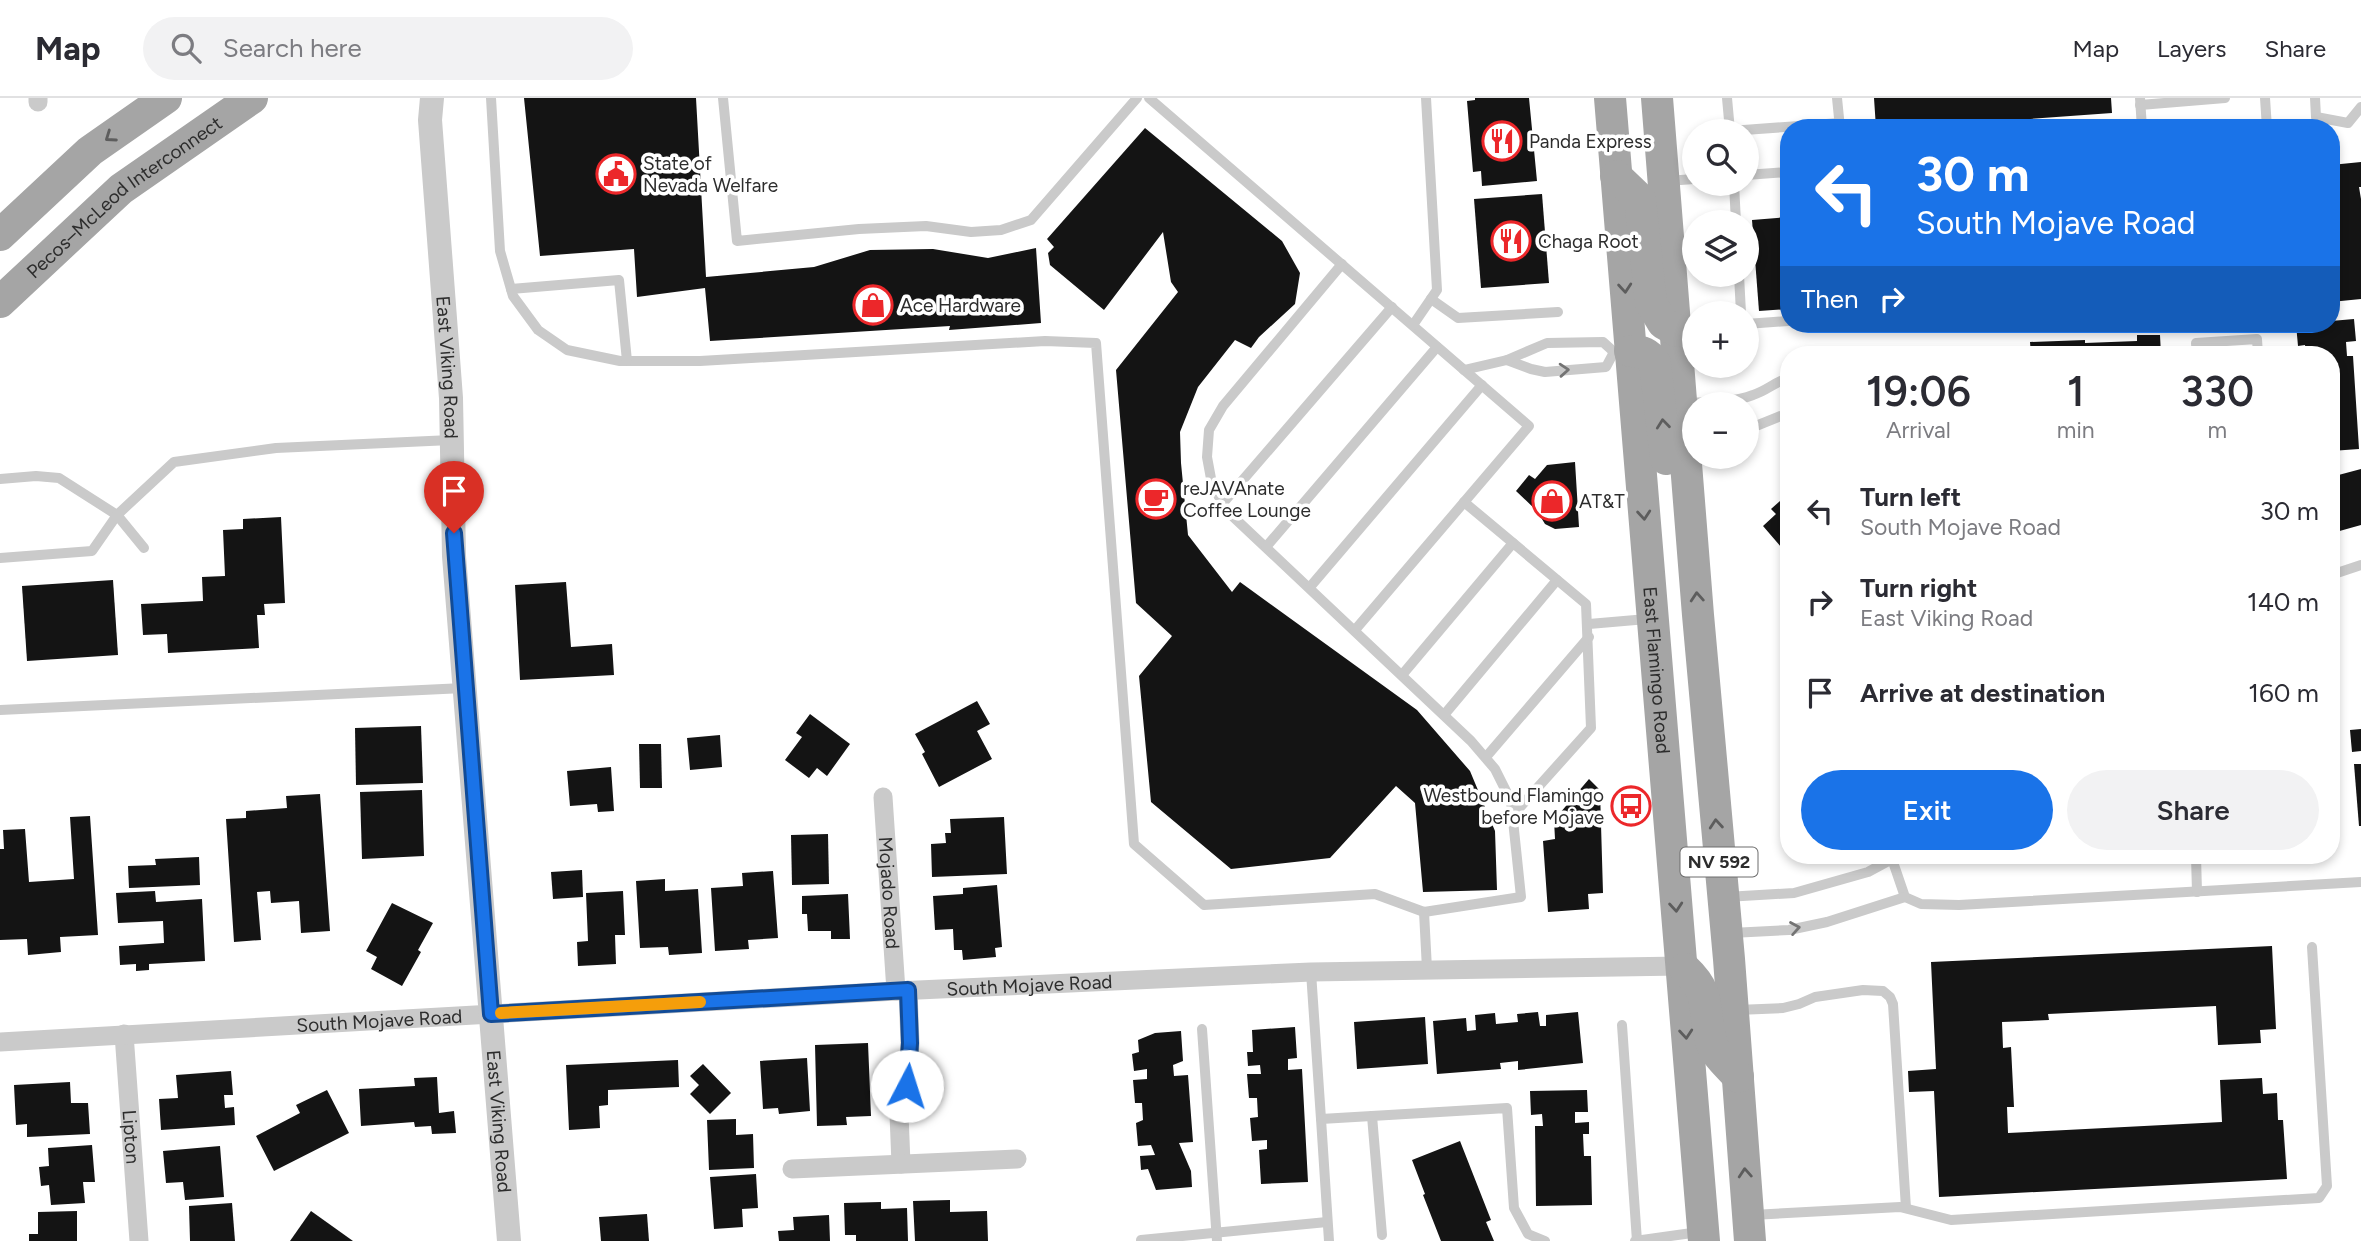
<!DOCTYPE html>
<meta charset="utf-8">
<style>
body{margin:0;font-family:Figtree,sans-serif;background:#f2f2f3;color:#2b2b33;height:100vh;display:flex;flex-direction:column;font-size:26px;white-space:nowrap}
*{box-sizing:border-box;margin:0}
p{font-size:23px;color:#7c7c81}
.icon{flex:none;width:38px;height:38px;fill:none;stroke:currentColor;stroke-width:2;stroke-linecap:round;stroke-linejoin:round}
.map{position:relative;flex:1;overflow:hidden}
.panel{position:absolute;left:1780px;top:248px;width:560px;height:518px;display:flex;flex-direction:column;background:#fff;border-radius:28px;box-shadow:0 4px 10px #0003}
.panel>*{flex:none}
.guide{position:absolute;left:1780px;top:21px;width:560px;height:214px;border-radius:28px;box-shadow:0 4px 10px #0003;background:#1a73e8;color:#fff;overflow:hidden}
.controls{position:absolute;left:1682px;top:21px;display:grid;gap:14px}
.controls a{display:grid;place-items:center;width:77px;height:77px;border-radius:50%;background:#fff;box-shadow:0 4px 10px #0003;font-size:35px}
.pin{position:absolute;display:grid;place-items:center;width:60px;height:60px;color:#fff;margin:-72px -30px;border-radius:50% 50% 50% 0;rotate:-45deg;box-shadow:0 0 7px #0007}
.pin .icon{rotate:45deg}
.me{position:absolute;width:77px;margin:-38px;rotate:5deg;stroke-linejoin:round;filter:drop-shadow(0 0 5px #0008)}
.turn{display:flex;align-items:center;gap:24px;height:147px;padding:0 21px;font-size:32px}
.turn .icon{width:91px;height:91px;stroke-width:2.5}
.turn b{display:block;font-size:49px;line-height:60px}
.then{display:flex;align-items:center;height:66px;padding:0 21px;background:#0003;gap:14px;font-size:26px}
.eta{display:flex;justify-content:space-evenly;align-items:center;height:119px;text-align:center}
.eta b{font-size:42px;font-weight:600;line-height:49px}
.cta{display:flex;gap:14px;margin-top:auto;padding:14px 21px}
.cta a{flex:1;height:80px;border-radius:42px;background:#1a73e8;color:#fff;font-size:28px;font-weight:600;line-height:80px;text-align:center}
.cta a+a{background:#f2f2f3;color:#2b2b33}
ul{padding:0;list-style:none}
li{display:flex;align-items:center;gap:21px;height:91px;padding:0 21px}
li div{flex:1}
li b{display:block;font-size:26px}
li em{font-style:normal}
header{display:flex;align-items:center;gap:42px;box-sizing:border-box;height:98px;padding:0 35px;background:#fff;border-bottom:2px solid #e1e1e2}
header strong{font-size:33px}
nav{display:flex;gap:38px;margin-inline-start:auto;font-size:24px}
.search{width:490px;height:63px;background:#f2f2f3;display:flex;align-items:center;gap:18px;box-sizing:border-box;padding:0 24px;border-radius:38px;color:#7c7c81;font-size:26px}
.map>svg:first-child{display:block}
.building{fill:#141414}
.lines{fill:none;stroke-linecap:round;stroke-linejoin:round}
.service{stroke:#cacaca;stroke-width:10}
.minor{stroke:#cacaca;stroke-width:19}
.tertiary{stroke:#cacaca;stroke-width:24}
.primary{stroke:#a5a5a5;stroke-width:32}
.oneway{stroke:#5d5d5d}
.oneway2{stroke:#747474}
.route-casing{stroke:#114b97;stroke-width:18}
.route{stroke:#1a73e8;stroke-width:12}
.slow{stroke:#f59e0b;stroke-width:12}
.labels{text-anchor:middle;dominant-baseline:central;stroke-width:7;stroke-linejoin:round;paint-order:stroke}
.shield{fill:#fff;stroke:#6c6c6c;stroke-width:2}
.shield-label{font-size:18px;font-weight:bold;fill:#2d2d2d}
.poi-label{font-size:19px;fill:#2d2d2d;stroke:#fff;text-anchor:start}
.street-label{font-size:19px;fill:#2d2d2d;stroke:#fff}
</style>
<header>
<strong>Map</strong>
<div class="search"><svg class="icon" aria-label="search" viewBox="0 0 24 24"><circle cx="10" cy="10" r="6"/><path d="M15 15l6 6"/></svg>Search here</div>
<nav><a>Map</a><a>Layers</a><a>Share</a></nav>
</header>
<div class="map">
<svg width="2361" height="1143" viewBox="0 0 2361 1143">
<rect width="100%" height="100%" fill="#fff"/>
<g class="building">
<polygon points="524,0 696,0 706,179 814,169 870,152 933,151 988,160 1036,150 1041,225 949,232 950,228 710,243 705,190 637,199 634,151 540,158"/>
<polygon points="1475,0 1529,0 1537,83 1482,88 1481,73 1473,74 1467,3 1475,2"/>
<polygon points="1874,0 2111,0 2112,15 2003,23 2004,30 1988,30 1988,25 1916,30 1876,30"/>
<polygon points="1145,30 1282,143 1300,175 1295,206 1259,239 1251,250 1235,242 1198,289 1180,334 1181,365 1188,437 1232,494 1240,484 1417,612 1470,673 1495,733 1497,792 1423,794 1415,705 1396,688 1330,760 1231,771 1151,704 1139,578 1172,538 1136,505 1116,272 1178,194 1171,184 1163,134 1104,212 1050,167 1048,155 1054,149 1047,141"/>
<polygon points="2361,64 2361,89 2359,89 2361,101 2361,201 2331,204 2331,67"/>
<polygon points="1542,96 1549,185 1481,190 1474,101"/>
<polygon points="1788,119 1788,211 1759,213 1752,122"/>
<polygon points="2354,221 2356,243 2346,244 2347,258 2353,258 2359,351 2331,353 2331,257 2306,257 2305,247 2298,248 2296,226 2331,226 2331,223"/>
<polygon points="2137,237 2160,237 2161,257 2031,257 2030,244 2085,242 2085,245 2137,243"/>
<polygon points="1575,364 1579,429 1555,431 1545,426 1537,413 1516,393 1529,377 1535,381 1547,367"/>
<polygon points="2361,371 2361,427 2336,434 2335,429 2331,430 2331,379"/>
<polygon points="1788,396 1788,457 1763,428 1776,416 1771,411"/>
<polygon points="281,419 285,505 264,506 265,517 257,517 259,550 168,555 167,536 143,537 141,506 203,503 202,479 225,478 223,432 243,431 243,421"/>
<polygon points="113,482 118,557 27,563 22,488"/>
<polygon points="566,484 571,549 612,546 614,577 520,582 515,487"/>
<polygon points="977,603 990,626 977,633 992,661 939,689 922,656 925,654 915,636"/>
<polygon points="810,616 850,646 827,678 817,670 809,680 785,662 802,639 796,635"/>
<polygon points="421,628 423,685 356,687 355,630"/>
<polygon points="2361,631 2361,653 2352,654 2350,632"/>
<polygon points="720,637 722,669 690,672 687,640"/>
<polygon points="639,646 661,646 662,690 640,690"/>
<polygon points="2354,666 2361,666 2361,728 2359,728"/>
<polygon points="611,669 614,713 598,714 597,706 570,708 567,673"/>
<polygon points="1589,681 1600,692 1603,795 1588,796 1589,811 1548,814 1543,743 1555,741 1554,722"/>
<polygon points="2331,690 2335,690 2337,747 2331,747"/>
<polygon points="422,692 424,758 362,761 360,694"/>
<polygon points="320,696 330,833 301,835 299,803 271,805 270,793 257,794 261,842 234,844 226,721 246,720 246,713 287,710 286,698"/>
<polygon points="90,718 98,837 60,839 61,854 28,857 27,841 0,842 0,751 4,751 3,732 25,731 29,784 74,781 70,719"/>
<polygon points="1004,719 1007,776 932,779 931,746 946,745 945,735 951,735 950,721"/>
<polygon points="828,736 829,786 792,787 791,737"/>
<polygon points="199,759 200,787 129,790 128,768 156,767 155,761"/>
<polygon points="582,772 583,799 553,801 551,774"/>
<polygon points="773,773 778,840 748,842 749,851 715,853 711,790 743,788 742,775"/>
<polygon points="665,781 665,793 698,791 702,855 669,857 668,849 640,850 636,783"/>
<polygon points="997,787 1002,849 995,850 996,859 963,862 962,852 954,852 953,831 935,832 933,798 963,796 963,790"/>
<polygon points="155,793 156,804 202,801 205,863 149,866 149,872 136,873 136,866 120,867 119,848 164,845 163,823 118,825 116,795"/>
<polygon points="623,793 625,837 615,837 616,866 578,868 577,844 588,843 586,795"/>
<polygon points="848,796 850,841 831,841 831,833 808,833 807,816 802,816 802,798"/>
<polygon points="392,805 433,825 418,852 421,854 402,888 371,871 377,859 366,853"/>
<polygon points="2272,848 2276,931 2260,932 2261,945 2218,947 2216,908 2048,916 2049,922 2002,924 2003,950 2011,949 2014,1009 2007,1009 2008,1035 2222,1024 2220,982 2262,980 2263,996 2277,995 2278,1022 2283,1022 2287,1081 1939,1099 1934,993 1909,994 1908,973 1936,971 1931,864"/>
<polygon points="1538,914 1540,928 1546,928 1546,917 1578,914 1583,965 1518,972 1518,963 1500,965 1501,971 1437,976 1433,923 1466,920 1467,933 1476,932 1475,917 1495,915 1496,926 1518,924 1517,916"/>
<polygon points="1425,919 1428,966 1357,971 1354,924"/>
<polygon points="1295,929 1297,960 1288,961 1288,972 1302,971 1308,1084 1261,1086 1259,1052 1267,1051 1267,1042 1252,1043 1250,1020 1258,1019 1257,1000 1249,1000 1247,976 1261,976 1260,967 1248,968 1247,954 1253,954 1252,932"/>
<polygon points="1181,933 1183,963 1173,967 1174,978 1188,977 1193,1044 1179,1045 1191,1073 1192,1089 1156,1092 1148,1071 1141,1072 1140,1058 1155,1057 1151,1047 1138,1048 1136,1025 1143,1022 1142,1005 1135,1005 1133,982 1147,981 1147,971 1134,973 1132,956 1139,954 1138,942 1155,935"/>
<polygon points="868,945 871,1018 846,1019 847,1027 817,1028 815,947"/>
<polygon points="807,960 810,1013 779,1016 778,1010 763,1011 760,963"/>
<polygon points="678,962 679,989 608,992 608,1007 599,1008 600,1030 569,1032 566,967"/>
<polygon points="703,966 731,995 710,1016 690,996 699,987 690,978"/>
<polygon points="231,973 233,997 224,997 225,1010 234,1009 235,1027 161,1032 159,1001 178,1000 176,977"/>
<polygon points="437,979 439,1015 454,1013 456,1035 432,1036 431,1028 415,1029 414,1024 361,1028 359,991 415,988 414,980"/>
<polygon points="70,984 71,1005 88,1005 90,1036 27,1039 27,1026 16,1027 14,987"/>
<polygon points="327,992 349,1035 274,1073 256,1038 300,1015 296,1007"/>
<polygon points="1587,992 1588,1014 1575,1014 1575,1025 1589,1024 1589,1036 1583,1036 1584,1058 1591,1058 1592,1107 1536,1108 1535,1028 1543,1028 1542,1016 1531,1017 1530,993"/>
<polygon points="736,1021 736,1037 753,1036 754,1070 709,1072 707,1022"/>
<polygon points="1460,1043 1491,1122 1486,1124 1494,1143 1441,1143 1423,1097 1425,1096 1412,1062"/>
<polygon points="92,1047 95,1084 83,1084 85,1105 51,1107 49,1087 41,1088 39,1069 49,1068 48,1050"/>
<polygon points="220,1048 224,1099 185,1102 183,1084 166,1085 163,1053"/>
<polygon points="756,1076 758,1110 742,1111 743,1129 714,1131 710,1079"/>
<polygon points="950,1102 950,1114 987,1113 988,1143 915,1143 913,1103"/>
<polygon points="881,1104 881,1111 907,1110 908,1143 856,1143 856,1137 845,1137 844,1105"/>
<polygon points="232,1105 235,1143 190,1143 189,1108"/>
<polygon points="77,1113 77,1143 29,1143 29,1136 38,1136 38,1114"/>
<polygon points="311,1113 353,1143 290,1143"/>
<polygon points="647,1116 649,1143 601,1143 599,1119"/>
<polygon points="829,1117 830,1143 779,1143 778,1133 794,1132 793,1119"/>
</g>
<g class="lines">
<g class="service">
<polyline points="491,0 500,153 513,198 538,232 567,252 620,263 700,263 1045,243 1096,245 1134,746 1204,807 1375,796 1424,814 1521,799 1511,703 1495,671 1471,643 1226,412 1212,386 1207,359 1209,332 1223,308 1342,166"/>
<polyline points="723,0 737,143 859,131 926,128 971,134 1001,132 1031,122 1137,0"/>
<polyline points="1149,0 1529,328 1355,532"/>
<polyline points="1727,0 1730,33"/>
<polyline points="1837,0 1840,30"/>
<polyline points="2140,0 2142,30"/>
<polyline points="2265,0 2267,30"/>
<polyline points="2315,0 2316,19 2348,25 2361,9"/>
<polyline points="2140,7 2225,0"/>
<polyline points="1730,33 1840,25"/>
<polyline points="1746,77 1788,74"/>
<polyline points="1667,83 1694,81"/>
<polyline points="1734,86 1736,124"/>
<polyline points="1739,177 1741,215"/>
<polyline points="511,191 619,182 627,263"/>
<polyline points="1431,201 1458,220 1558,214"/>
<polyline points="1746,226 1788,223"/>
<polyline points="1413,227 1437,192 1426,0"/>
<polyline points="2197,257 2196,245 2257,241 2258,257"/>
<polyline points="1507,262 1531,271 1545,274 1606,269 1614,254"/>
<polyline points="1464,272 1507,262 1547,245 1603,244 1614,254 1626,253"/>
<path d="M1686,305C1709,304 1732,305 1753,297C1766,293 1775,284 1788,280"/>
<polyline points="1746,332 1788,315"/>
<polyline points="0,381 36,378 59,380 117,417 144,450"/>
<polyline points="1464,404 1586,506 1591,630 1513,717"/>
<polyline points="1223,405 1392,209"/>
<polyline points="1266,449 1437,249"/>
<polyline points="0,460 92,453 117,417 174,364 276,350 451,342"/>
<polyline points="2331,477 2361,467"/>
<polyline points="1310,489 1482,287"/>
<polyline points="1589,526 1647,521"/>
<polyline points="1402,577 1513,445"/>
<polyline points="0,612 464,590"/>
<polyline points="1444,617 1557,482"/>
<polyline points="1486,659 1589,539"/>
<polyline points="1893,758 1892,761 1905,799 1921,806 1959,807 2361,784"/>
<polyline points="2196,758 2197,794"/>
<polyline points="1726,799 1794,795 1868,774 1892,761"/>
<polyline points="1424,814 1427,871"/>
<polyline points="1731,835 1789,832 1827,824 1905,799"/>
<polyline points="1311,874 1321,1021"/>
<polyline points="1737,912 1783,910 1799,906 1815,899 1863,892 1883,893 1890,899 1893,906 1906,1110"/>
<polyline points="1622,927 1637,1143"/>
<polyline points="1202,931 1217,1143"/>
<polyline points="1372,1018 1382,1137"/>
<polyline points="1752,1117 1900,1109 1951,1122 2319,1100 2327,1088 2312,849"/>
<polyline points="1141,1142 1327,1124"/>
<polyline points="1329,1143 1321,1021 1507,1010 1514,1110 1528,1136 1545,1143"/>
<polyline points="1635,1143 1699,1134"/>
</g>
<g class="minor">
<polyline points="38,0 38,4"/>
<path id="s1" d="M883,699L896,893"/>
<path id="s2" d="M124,936L139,1143"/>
<path id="s3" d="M0,944L896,893L1311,874L1681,868"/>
<polyline points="901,1066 899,1016 907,988 910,945 908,892"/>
<polyline points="792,1071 1017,1061"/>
</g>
<path class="tertiary" id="s4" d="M432,0L430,22L451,300L454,458L509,1143"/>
<g class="primary">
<path id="s5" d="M1610,0L1704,1143"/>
<polyline points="1657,0 1698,517 1729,861 1750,1143"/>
<polyline points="1616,78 1640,101 1651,205 1663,225 1677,233"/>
<polyline points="0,137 90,53 166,0"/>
<path id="s6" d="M0,204L121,91L252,0"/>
<path d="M1630,253C1643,253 1648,255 1655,265L1666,361"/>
<path d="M1685,871C1713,897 1702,912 1711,943C1714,956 1730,969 1738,979"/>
</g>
</g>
<defs><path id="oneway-chevron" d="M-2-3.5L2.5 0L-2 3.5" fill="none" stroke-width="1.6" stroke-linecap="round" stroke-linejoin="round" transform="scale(1.75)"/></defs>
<g class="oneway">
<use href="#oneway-chevron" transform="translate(110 39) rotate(145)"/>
<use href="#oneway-chevron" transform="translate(1625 190) rotate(85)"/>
<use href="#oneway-chevron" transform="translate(1663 326) rotate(-96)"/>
<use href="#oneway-chevron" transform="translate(1644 417) rotate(85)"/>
<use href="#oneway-chevron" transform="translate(1697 499) rotate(-94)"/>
<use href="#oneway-chevron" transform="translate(1716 726) rotate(-95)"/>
<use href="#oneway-chevron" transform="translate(1676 809) rotate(85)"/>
<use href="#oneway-chevron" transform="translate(1686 936) rotate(85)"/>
<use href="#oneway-chevron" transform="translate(1745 1075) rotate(-94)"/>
</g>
<g class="oneway2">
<use href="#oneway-chevron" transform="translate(1564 272) rotate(-4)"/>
<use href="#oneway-chevron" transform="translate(1795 830) rotate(-10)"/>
</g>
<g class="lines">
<g class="route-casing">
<polyline id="route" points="454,435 491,916 908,892 910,945 907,988"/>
</g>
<use href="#route" class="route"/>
<polyline class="slow" points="501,915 700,904"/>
</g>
<defs>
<g id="restaurant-ring" transform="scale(2.0125)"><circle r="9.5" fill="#fff" stroke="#ec272a" stroke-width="1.5"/><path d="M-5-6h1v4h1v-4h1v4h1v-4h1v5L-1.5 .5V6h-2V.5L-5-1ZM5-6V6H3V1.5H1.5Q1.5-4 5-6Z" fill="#ec272a"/></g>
<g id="civic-ring" transform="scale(2.0125)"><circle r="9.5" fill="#fff" stroke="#ec272a" stroke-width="1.5"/><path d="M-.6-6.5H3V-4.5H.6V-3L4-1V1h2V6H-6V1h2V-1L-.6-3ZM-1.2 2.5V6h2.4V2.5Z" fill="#ec272a"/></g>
<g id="shop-ring" transform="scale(2.0125)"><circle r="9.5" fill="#fff" stroke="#ec272a" stroke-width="1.5"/><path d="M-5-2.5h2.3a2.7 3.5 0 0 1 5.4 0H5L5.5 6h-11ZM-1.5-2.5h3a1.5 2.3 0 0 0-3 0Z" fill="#ec272a"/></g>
<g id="cafe-ring" transform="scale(2.0125)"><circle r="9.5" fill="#fff" stroke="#ec272a" stroke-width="1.5"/><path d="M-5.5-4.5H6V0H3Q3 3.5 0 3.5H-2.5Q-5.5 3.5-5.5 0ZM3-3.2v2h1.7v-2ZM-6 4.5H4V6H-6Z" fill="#ec272a"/></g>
<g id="bus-ring" transform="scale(2.0125)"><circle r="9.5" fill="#fff" stroke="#ec272a" stroke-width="1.5"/><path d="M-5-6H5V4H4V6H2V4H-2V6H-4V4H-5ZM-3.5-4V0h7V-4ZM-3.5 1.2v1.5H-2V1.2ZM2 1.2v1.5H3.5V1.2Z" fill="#ec272a"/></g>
</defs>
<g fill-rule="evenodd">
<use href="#restaurant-ring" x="1502" y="43"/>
<use href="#civic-ring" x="616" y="76"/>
<use href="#restaurant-ring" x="1511" y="143"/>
<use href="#shop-ring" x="873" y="207"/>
<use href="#cafe-ring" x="1156" y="401"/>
<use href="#shop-ring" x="1552" y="403"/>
<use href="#bus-ring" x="1631" y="708"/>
</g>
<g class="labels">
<rect class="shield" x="1680.5" y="749.5" width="77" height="29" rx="5"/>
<g class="shield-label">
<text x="1719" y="764">NV 592</text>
</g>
<g class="poi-label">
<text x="1529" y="43">Panda Express</text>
<text x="643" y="65">State of<tspan x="643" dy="22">Nevada Welfare</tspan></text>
<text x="1538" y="143">Chaga Root</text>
<text x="900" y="207">Ace Hardware</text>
<text x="1183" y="390">reJAVAnate<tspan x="1183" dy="22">Coffee Lounge</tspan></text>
<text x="1579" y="403">AT&amp;T</text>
<text x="1604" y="697" text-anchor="end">Westbound Flamingo<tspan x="1604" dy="22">before Mojave</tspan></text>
</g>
<g class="street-label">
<text stroke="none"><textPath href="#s6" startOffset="163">Pecos–McLeod Interconnect</textPath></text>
<text stroke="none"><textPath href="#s4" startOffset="270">East Viking Road</textPath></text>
<text stroke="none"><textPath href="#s5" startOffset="574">East Flamingo Road</textPath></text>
<text stroke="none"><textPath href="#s1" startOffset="96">Mojado Road</textPath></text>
<text stroke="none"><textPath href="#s3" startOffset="1031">South Mojave Road</textPath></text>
<text stroke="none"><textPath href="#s3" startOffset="380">South Mojave Road</textPath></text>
<text stroke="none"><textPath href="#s4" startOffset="1026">East Viking Road</textPath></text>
<text stroke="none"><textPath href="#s2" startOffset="103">Lipton</textPath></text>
</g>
</g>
</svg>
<div class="controls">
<a><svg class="icon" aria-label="search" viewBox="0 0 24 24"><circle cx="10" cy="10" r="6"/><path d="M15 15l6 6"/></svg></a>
<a><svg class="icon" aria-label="layers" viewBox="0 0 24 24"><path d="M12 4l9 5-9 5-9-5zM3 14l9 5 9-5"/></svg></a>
<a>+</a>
<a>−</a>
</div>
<div class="pin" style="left:454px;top:435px;background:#d93025"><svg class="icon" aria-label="arrive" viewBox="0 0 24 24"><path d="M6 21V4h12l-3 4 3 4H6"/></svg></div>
<svg class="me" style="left:907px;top:988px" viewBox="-20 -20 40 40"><circle r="19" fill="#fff"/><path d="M0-13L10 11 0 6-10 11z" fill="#1a73e8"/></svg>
<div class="guide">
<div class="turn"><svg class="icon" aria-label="left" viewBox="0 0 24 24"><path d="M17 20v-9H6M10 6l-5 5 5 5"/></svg><div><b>30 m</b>South Mojave Road</div></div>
<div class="then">Then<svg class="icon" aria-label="right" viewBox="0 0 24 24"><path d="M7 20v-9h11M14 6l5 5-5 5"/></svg></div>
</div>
<section class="panel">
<div class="eta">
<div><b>19:06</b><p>Arrival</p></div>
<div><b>1</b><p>min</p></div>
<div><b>330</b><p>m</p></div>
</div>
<ul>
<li><svg class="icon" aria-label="left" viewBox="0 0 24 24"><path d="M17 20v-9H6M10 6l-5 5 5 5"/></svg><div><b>Turn left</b><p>South Mojave Road</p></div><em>30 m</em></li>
<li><svg class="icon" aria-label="right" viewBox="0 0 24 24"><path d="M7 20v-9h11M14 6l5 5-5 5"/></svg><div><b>Turn right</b><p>East Viking Road</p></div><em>140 m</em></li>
<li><svg class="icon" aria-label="arrive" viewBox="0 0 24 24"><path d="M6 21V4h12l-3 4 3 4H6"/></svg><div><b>Arrive at destination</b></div><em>160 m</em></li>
</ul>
<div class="cta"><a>Exit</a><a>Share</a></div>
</section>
</div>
